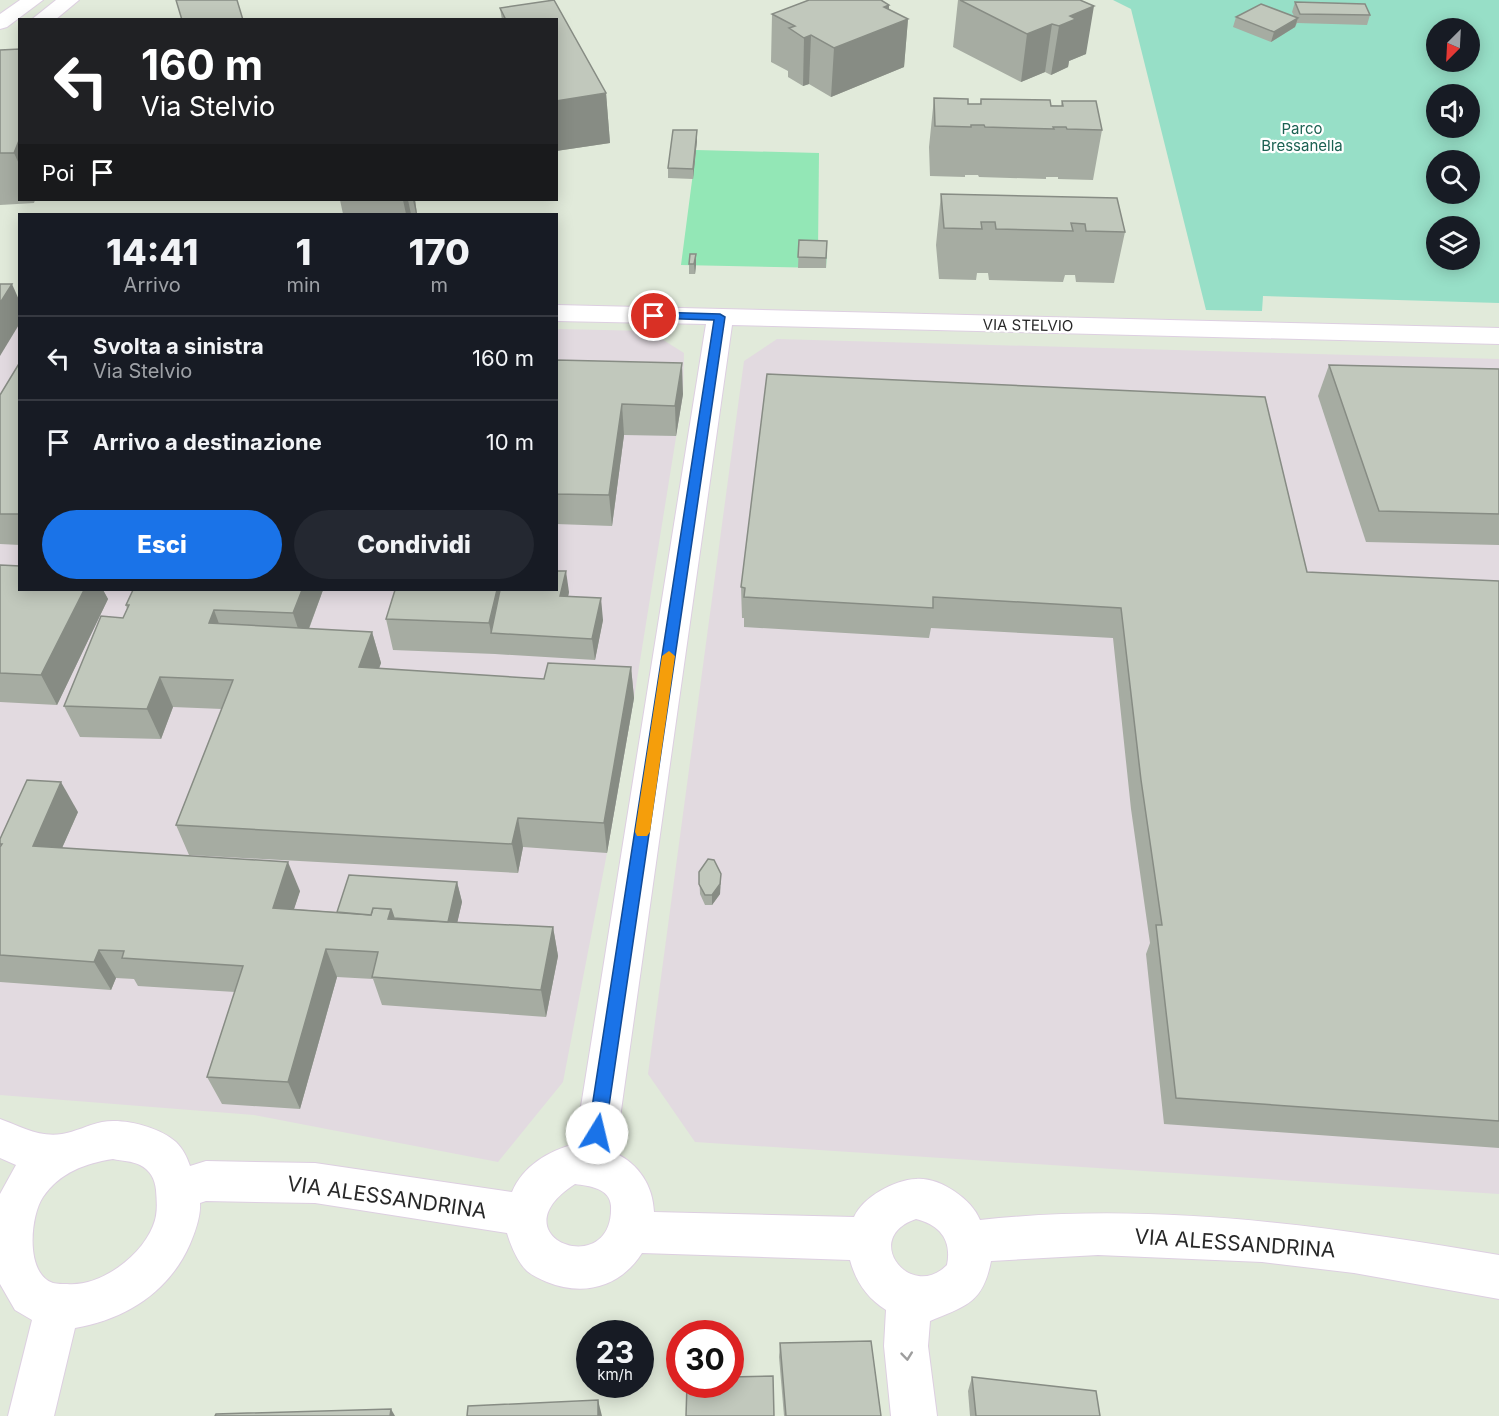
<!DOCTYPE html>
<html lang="it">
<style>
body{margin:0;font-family:Inter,sans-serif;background:#242831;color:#f1f3f6;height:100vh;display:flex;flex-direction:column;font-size:22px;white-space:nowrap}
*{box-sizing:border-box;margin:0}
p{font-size:20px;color:#9ea1a6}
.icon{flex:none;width:33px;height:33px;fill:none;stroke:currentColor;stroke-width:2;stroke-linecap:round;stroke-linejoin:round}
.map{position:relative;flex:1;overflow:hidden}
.sheet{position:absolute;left:18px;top:213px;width:540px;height:378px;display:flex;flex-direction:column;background:#171b24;border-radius:0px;box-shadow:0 3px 15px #0003}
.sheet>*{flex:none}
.guide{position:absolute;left:18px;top:18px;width:540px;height:183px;border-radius:0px;box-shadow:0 3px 15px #0003;background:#202124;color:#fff;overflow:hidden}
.needle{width:39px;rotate:204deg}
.controls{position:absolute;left:1426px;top:18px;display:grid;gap:12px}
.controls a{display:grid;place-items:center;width:54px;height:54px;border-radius:50%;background:#171b24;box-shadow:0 3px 15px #0003;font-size:30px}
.speed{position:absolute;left:576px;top:1320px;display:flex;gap:12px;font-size:30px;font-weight:700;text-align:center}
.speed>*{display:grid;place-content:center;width:78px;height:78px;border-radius:50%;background:#171b24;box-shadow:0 3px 15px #0003;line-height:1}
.speed small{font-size:15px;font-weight:400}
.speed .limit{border:9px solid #d22;background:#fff;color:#111}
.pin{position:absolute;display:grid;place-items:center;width:51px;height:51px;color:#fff;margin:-26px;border:3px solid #fff;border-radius:50%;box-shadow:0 2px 6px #0007}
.me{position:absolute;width:66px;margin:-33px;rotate:9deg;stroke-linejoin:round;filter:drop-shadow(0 0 4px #0008)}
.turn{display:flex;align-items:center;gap:21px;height:126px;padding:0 24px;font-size:27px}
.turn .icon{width:78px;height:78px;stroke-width:2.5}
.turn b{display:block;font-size:42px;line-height:51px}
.then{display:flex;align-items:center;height:57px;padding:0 24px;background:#0003;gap:12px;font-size:22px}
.eta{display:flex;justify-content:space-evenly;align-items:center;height:102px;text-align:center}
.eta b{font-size:36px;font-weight:800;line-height:42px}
.button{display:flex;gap:12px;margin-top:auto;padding:12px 24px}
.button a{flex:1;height:69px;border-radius:36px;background:#1a73e8;color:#fff;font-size:24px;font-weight:800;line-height:69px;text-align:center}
.button a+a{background:#242831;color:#f1f3f6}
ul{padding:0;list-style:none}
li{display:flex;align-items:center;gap:18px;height:84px;padding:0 24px;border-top:2px solid #363941}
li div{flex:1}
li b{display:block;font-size:22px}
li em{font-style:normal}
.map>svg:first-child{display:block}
.industrial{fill:#e2dae0}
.green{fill:#97dfc7;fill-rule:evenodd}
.pitch{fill:#93e7b6}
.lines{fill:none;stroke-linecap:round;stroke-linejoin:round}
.street-casing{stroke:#ddcfe1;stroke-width:2}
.street{fill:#fff;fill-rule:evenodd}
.wall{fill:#a6aca2}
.shaded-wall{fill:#878c84}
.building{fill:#c1c8bc;stroke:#878c84;stroke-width:1.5}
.oneway{stroke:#9e9e9e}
.route{fill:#1a73e8;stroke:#114b97;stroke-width:1.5}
.slow{fill:#f59e0b}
.labels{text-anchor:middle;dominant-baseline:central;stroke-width:4.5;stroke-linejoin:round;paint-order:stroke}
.far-park-label{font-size:15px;fill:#1b6152;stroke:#fff}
.far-street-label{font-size:15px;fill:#282828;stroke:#fff}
.near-street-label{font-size:21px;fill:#282828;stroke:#fff}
</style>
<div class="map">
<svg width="1499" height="1416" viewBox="0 0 1499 1416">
<rect width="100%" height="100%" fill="#e1eada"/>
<g class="industrial">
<polygon points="0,314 19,314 20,590 556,590 557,329 649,331 684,353 683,394 634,698 607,853 563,1082 498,1162 254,1115 0,1095"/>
<polygon points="777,339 1499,359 1499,1194 695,1142 648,1074 744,361"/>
</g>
<path class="green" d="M1113,0H1499V303L1263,296L1262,311L1206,310L1131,9ZM1437,28H1470V62H1437ZM1437,94H1470V128H1437ZM1437,160H1470V194H1437ZM1437,226H1470V260H1437Z"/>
<polygon class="pitch" points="696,150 819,153 818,251 827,252 826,268 681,265"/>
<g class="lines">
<g class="street-casing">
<g id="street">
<polygon points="20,0 43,0 7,27 0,29 0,14"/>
<polygon points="56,0 79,0 55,20 31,20"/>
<path d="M556,305L1499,328V344L732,325L615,1153C639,1164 653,1186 654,1212L854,1217C863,1197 894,1180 916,1179C939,1177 971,1198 980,1220C1155,1201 1327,1226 1499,1255V1299L1354,1273L1262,1262L1098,1255L991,1261C983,1303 966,1306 930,1321L928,1346L937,1416H891L884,1346L886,1310C867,1298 856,1282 850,1260L642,1253C620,1287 584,1297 547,1282C540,1279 533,1276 527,1271C517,1261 511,1246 507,1233L315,1203L206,1201L200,1203C201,1216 195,1232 190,1244C169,1292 126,1319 75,1328L54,1416H8L32,1320L15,1310L0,1284V1194L16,1165L0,1158V1119C20,1126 40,1138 62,1134C75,1132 88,1125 102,1122C124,1118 159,1127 176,1142C183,1149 187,1157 190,1166L206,1161L315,1163L512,1192C523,1166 548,1151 575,1144L706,324L556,321ZM113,1159C122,1161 132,1161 140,1165C150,1170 155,1179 156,1190C157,1203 158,1214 153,1226C141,1256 101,1287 67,1284C63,1284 57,1284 53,1283C25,1274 30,1216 43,1197C59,1173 86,1163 113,1159ZM575,1184C589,1186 610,1188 611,1206C614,1282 493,1237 575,1184ZM916,1219C940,1225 952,1240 947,1265C911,1302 860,1238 916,1219Z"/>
</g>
</g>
<use href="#street" class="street"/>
</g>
<g class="wall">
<polygon points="554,0 606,93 610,143 556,151 556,20 502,20 500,8"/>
<polygon points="958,0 1080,0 1086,54 1069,61 1068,67 1051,75 1045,72 1021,82 953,47"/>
<polygon points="1295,2 1370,15 1367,25 1297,23 1295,27 1271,42 1233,27 1236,17 1294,16 1292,12"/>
<polygon points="889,5 889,9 908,19 904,67 831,97 809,84 803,86 788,77 788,71 771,62 772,14"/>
<polygon points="20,49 20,200 35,200 34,203 0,205 0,50"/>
<polygon points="934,98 968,104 980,104 981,99 1061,106 1062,101 1102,130 1093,180 1058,179 1058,177 1046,177 1046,179 979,177 978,175 965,175 965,177 930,176 929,147"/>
<polygon points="697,140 693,179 668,178 668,168"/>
<polygon points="941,194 1125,232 1114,283 1076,282 1075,275 1065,275 1063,282 989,280 988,273 977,273 976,280 939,279 936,245"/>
<polygon points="340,200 415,200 417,214 343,214"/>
<polygon points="799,240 827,241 826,268 798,268"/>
<polygon points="696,254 696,265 695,274 689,274 689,264"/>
<polygon points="556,360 683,394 676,436 624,435 612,526 556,524"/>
<polygon points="20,362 20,545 0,544 0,395"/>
<polygon points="1329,365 1499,369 1499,545 1366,542 1318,396"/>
<polygon points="0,565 20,590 103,590 108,599 57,705 0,702"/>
<polygon points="1307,572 1499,581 1499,1148 1164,1124 1146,954 1150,943 1131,809 1113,638 931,628 929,638 744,627 744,618 742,618 741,587"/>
<polygon points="133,590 323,590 309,629 372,632 381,663 379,669 544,679 631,667 634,698 607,853 523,847 518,873 189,855 176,825 222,709 173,707 161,739 80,737 64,706 123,618 127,609 126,605"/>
<polygon points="569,592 568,597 603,620 595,660 495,654 393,650 386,619"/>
<polygon points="78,812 62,848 300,891 294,909 337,912 457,882 462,902 457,923 553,927 558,956 546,1017 382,1005 373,979 337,977 300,1109 222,1104 207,1077 235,992 138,986 134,979 116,978 111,990 0,982 0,839"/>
<polygon points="699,872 721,874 720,894 712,905 705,905 700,894"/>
<polygon points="780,1343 881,1416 784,1416 779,1357"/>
<polygon points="972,1377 1100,1416 970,1416 968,1391"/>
</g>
<g class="shaded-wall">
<polygon points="889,5 888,27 908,19 904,67 831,97 834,48 884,7"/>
<polygon points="1094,6 1086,54 1069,61 1068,67 1051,75 1059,26 1070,16"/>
<polygon points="1298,18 1295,27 1271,42 1274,32"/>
<polygon points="1052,24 1045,72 1021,82 1027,34"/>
<polygon points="811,35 809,84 803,86 804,38"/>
<polygon points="606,93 610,143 556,151 556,101"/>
<polygon points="697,130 697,140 693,179 693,169"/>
<polygon points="20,138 20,166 14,153"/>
<polygon points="403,200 408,200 411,214 406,214"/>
<polygon points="413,200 415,200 417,214 416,214"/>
<polygon points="696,254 696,265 695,274 694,264"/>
<polygon points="12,284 20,302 20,323 0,356 0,303"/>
<polygon points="682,363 683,394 676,436 675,406"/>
<polygon points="622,404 624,435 612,526 609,495"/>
<polygon points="566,571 569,592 563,618 560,596"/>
<polygon points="84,590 103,590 108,599 57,705 41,675"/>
<polygon points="302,590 323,590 303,644 293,613"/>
<polygon points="497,590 506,590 491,633 489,623"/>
<polygon points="601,598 603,620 595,660 592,639"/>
<polygon points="214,610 225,640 209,623"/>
<polygon points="372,632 381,663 367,698 359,667"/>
<polygon points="631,667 634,698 607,853 604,823"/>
<polygon points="160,677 173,707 161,739 147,709"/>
<polygon points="61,782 78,812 50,875 33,846"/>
<polygon points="518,818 523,847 518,873 512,844"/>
<polygon points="288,862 300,891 285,936 273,908"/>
<polygon points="721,874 720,894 712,905 712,895"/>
<polygon points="457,882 462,902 453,941 448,922"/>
<polygon points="391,909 400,938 388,919"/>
<polygon points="553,927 558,956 546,1017 541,990"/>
<polygon points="326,949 337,977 300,1109 288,1082"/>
<polygon points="99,950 116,978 111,990 94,962"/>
<polygon points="598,1400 602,1416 598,1416"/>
<polygon points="391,1409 395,1416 390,1416"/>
</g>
<g class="building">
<polygon points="176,0 237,0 243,20 182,20"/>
<polygon points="554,0 606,93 556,101 556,20 506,20 500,8"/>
<polygon points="809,0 881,0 889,5 884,7 908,19 834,48 811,35 804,38 789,28 795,26 772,14"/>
<polygon points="960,0 1080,0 1094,6 1070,16 1076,19 1059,26 1052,24 1027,34"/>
<polygon points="1295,2 1365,4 1370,15 1300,14"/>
<polygon points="1261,4 1298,18 1274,32 1236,17"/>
<polygon points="20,49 20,138 14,153 0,153 0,50"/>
<polygon points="934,98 968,99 968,104 981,104 981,99 1050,100 1051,106 1063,106 1062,101 1096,101 1102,130 1067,129 1066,127 1053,127 1054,129 985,127 984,125 971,125 971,127 935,126"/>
<polygon points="673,130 697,130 693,169 668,168"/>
<polygon points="941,194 1117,198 1125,232 1086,231 1085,224 1071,223 1073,231 996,229 995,222 981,222 982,229 944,228"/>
<polygon points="799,240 827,241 826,258 798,257"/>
<polygon points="690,254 696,254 694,264 689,264"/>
<polygon points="0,284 12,284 0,303"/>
<polygon points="556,360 682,363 675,406 622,404 609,495 556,494"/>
<polygon points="20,362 20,514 0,514 0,395"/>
<polygon points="1329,365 1499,369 1499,514 1379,511"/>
<polygon points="767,374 1265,397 1307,572 1499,581 1499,1121 1176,1098 1156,925 1162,925 1141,780 1121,608 933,597 933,608 744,597 745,588 741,587"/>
<polygon points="0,565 20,566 20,590 84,590 41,675 0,673"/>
<polygon points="556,571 566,571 560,596 601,598 592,639 491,633 500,590 556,590"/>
<polygon points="133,590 302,590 293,613 214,610 209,623 372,632 359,667 544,679 548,663 631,667 604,823 518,818 512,844 176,825 233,680 160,677 147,709 64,706 101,616 123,618 129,605 126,605"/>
<polygon points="395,590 497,590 489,623 386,619"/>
<polygon points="27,780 61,782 33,846 288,862 273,908 371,915 373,908 391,909 388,919 553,927 541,990 372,977 378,952 326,949 288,1082 207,1077 243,966 122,958 124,951 99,950 94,962 0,955 0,847 2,844 0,844 0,839"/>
<polygon points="708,859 714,860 721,874 720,884 712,895 705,895 699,884 699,872"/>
<polygon points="349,875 457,882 448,922 394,918 391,909 373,908 371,915 337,912"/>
<polygon points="871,1341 881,1416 786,1416 780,1343"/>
<polygon points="773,1376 774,1416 686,1416 687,1384 730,1384 730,1377"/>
<polygon points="972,1377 1096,1391 1100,1416 976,1416"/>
<polygon points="598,1400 598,1416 467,1416 468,1406"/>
<polygon points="391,1409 390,1416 215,1416 216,1414"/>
</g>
<defs><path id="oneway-chevron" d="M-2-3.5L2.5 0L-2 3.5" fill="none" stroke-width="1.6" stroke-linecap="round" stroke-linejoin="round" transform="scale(1.5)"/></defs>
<use class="oneway" href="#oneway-chevron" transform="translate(907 1356) rotate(84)"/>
<polygon class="route" points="654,312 720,314 725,317 605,1133 603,1139 597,1141 591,1139 588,1133 714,320 650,318 649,316"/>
<polygon class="slow" points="669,651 675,656 650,832 647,836 637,836 635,832 662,656"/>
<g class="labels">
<g class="far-park-label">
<text x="1302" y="128">Parco<tspan x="1302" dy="17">Bressanella</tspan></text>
</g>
<g class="far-street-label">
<text transform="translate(1028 325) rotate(1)">VIA STELVIO</text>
</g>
<g class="near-street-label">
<text transform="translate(387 1197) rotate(8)">VIA ALESSANDRINA</text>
<text transform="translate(1235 1243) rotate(4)">VIA ALESSANDRINA</text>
</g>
</g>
</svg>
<div class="controls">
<a><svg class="needle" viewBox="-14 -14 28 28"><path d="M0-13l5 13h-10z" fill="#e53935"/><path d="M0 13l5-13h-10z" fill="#9ea1a6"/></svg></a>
<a><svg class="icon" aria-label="sound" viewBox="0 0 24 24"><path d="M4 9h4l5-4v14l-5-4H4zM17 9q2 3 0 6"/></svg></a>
<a><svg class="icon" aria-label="search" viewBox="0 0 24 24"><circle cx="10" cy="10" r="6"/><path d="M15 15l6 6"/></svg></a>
<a><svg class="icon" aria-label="layers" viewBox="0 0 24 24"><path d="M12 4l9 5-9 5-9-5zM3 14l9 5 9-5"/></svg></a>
</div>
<div class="speed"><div>23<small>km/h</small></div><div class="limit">30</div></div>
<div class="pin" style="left:654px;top:316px;background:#d93025"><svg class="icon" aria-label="arrive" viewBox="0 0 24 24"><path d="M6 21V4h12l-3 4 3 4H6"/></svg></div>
<svg class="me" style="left:597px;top:1133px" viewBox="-20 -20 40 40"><circle r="19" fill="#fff"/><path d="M0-13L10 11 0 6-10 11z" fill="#1a73e8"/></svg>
<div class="guide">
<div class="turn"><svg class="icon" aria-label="left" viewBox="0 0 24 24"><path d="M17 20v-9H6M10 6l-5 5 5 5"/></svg><div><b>160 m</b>Via Stelvio</div></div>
<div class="then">Poi<svg class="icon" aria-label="arrive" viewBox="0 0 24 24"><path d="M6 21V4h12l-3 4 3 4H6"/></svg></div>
</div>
<section class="sheet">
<div class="eta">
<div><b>14:41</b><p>Arrivo</p></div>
<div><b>1</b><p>min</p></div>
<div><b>170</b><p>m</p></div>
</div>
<ul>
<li><svg class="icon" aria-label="left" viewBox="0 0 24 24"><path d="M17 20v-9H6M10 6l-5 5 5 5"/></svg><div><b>Svolta a sinistra</b><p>Via Stelvio</p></div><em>160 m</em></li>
<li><svg class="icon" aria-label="arrive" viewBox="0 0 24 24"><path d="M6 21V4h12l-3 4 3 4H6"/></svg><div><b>Arrivo a destinazione</b></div><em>10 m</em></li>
</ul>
<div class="button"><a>Esci</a><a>Condividi</a></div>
</section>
</div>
